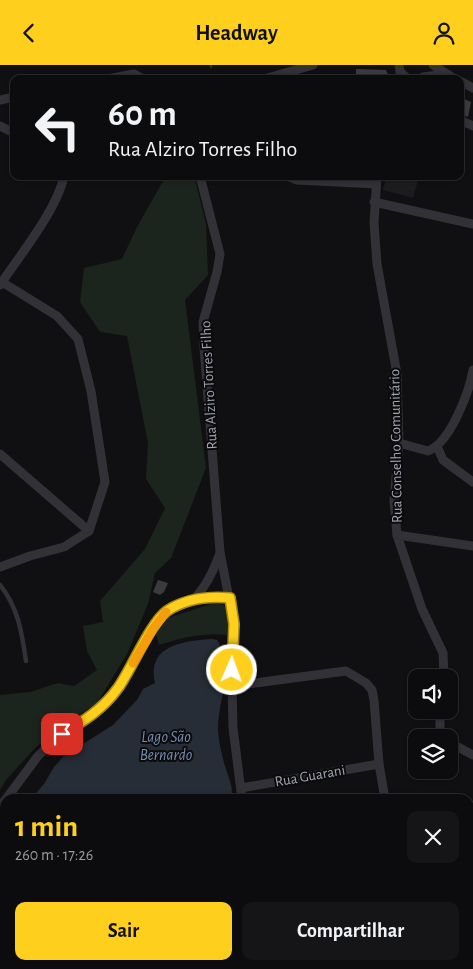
<!DOCTYPE html>
<html lang="pt">
<meta charset="utf-8">
<style>
body{margin:0;font-family:"Alegreya Sans",sans-serif;background:#151517;color:#f1f3f6;height:100vh;display:flex;flex-direction:column;font-size:19px;white-space:nowrap}
*{box-sizing:border-box;margin:0}
p{font-size:16px;color:#9a9b9e}
.icon{flex:none;width:28px;height:28px;fill:none;stroke:currentColor;stroke-width:2;stroke-linecap:round;stroke-linejoin:round}
.map{position:relative;flex:1;overflow:hidden}
.side{position:absolute;left:0px;top:729px;width:474px;height:176px;display:flex;flex-direction:column;background:#0c0c0e;border-radius:15px 15px 0 0;box-shadow:0 1px 4px #0004,0 0 0 1px #2c2c2e}
.side>*{flex:none}
.top-card{position:absolute;left:10px;top:10px;width:454px;height:105px;border-radius:10px;box-shadow:0 1px 4px #0004,0 0 0 1px #2c2c2e;background:#0c0c0e;color:#f1f3f6;overflow:hidden}
.fabs{position:absolute;left:408px;top:604px;display:grid;gap:10px}
.fabs a{display:grid;place-items:center;width:50px;height:50px;border-radius:10px;background:#0c0c0e;box-shadow:0 1px 4px #0004,0 0 0 1px #2c2c2e;font-size:25px}
.pin{position:absolute;display:grid;place-items:center;width:42px;height:42px;color:#fff;margin:-21px;border-radius:10px;box-shadow:0 2px 8px #0006}
.me{position:absolute;width:55px;margin:-28px;rotate:2deg;stroke-linejoin:round;filter:drop-shadow(0 0 4px #0008)}
.turn{display:flex;align-items:center;gap:18px;height:105px;padding:0 15px;font-size:22px}
.turn .icon{width:65px;height:65px;stroke-width:2.5}
.turn b{display:block;font-size:35px;line-height:42px}
.round{display:grid;place-items:center;flex:none;width:52px;height:52px;border-radius:10px;background:#151517}
.headline{display:flex;align-items:center;justify-content:space-between;height:85px;padding:0 15px}
h1{font-size:30px;font-weight:700;line-height:38px;color:#fecf1c}
.action{display:flex;gap:10px;margin-top:auto;padding:10px 15px}
.action a{flex:1;height:58px;border-radius:10px;background:#fecf1c;color:#111;font-size:20px;font-weight:700;line-height:58px;text-align:center}
.action a+a{background:#151517;color:#f1f3f6}
header{display:flex;justify-content:space-between;align-items:center;height:65px;padding:0 15px;background:#fecf1c;color:#111;font-size:22px;font-weight:700}
.map>svg:first-child{display:block}
.built{fill:#1c1c1f}
.green{fill:#1c241e}
.water{fill:#262d36}
.lines{fill:none;stroke-linecap:round;stroke-linejoin:round}
.stream{stroke:#262d36;stroke-width:2.5}
.building{fill:#3a3a3f}
.lane{stroke:#313137;stroke-width:4.5}
.street{stroke:#313137;stroke-width:9}
.route-casing{stroke:#a58712;stroke-width:12}
.route{stroke:#fecf1c;stroke-width:9}
.slow{stroke:#f59e0b;stroke-width:9}
.labels{text-anchor:middle;dominant-baseline:central;stroke-width:4;stroke-linejoin:round;paint-order:stroke}
.street-label{font-size:15px;fill:#a0a3b3;stroke:#0b0b0c}
.water-label{font-size:16px;font-style:italic;fill:#748db2;stroke:#0b0b0c}
</style>
<header><svg class="icon" aria-label="back" viewBox="0 0 24 24"><path d="M15 5l-7 7 7 7"/></svg>Headway<svg class="icon" aria-label="person" viewBox="0 0 24 24"><circle cx="12" cy="8" r="4"/><path d="M4 21q1-7 8-7t8 7"/></svg></header>
<div class="map">
<svg width="473" height="904" viewBox="0 0 473 904">
<rect width="100%" height="100%" fill="#101012"/>
<polygon class="built" points="387,111 422,111 421,115 418,115 413,133 383,125"/>
<g class="green">
<polygon points="166,111 194,111 206,159 208,210 185,235 206,403 171,493 155,508 148,539 127,589 97,638 56,665 34,684 6,715 0,725 0,630 30,627 58,618 74,621 97,605 87,586 83,561 103,557 100,536 145,484 165,443 146,414 148,378 127,271 100,267 80,237 84,203 122,194 137,162"/>
<path d="M214,538L224,540C230,550 228,559 227,570C204,567 180,573 159,580L156,569L168,553Z"/>
<polygon points="266,900 468,900 470,904 263,904"/>
</g>
<g class="water">
<path d="M212,574L217,575C237,608 217,632 218,666C219,678 222,692 226,704C229,715 234,722 231,734H31L44,719L54,702L64,691L113,660L137,635L143,624L155,618C146,580 184,576 212,574Z"/>
<polygon points="33,900 247,900 247,904 32,904"/>
</g>
<g class="lines">
<g class="stream">
<polyline points="211,2 211,0"/>
<polyline points="469,869 473,865"/>
<polyline points="327,900 335,904"/>
<polyline points="430,904 437,900"/>
</g>
</g>
<g class="building">
<polygon points="356,4 386,5 390,14 356,14"/>
<polygon points="460,32 471,37 468,52 460,49"/>
<polygon points="158,515 168,518 164,527 160,530 153,527"/>
</g>
<g class="lines">
<path class="lane" d="M0,520C18,542 22,568 26,596"/>
<g class="street">
<polyline points="399,0 400,7 408,14"/>
<polyline points="433,0 455,14"/>
<polyline points="423,12 446,9"/>
<polyline points="108,14 134,9 143,14"/>
<polyline points="264,14 313,0"/>
<polyline points="460,16 473,23"/>
<polyline points="0,35 14,32"/>
<polyline points="460,55 473,61"/>
<polyline points="0,61 14,68"/>
<polyline points="200,111 220,189 217,207 203,257 204,282 220,487 234,559 232,621 233,663 242,734"/>
<polyline points="287,111 297,115 376,119"/>
<polyline points="377,111 374,158 377,199 397,309 399,378 394,435 397,470 422,544 443,588 444,612"/>
<polyline points="374,137 473,159"/>
<path d="M0,220C20,190 57,145 64,111"/>
<path d="M399,378L428,386C450,378 469,328 473,305"/>
<polyline points="437,381 443,395 473,417"/>
<polyline points="0,389 89,466"/>
<polyline points="397,470 473,481"/>
<polyline points="0,502 30,491 64,482 89,466 105,417 91,326 78,274 57,251 2,217"/>
<path d="M193,535C206,522 214,505 220,488"/>
<polyline points="232,621 346,606 366,618 372,625 374,635 379,699 385,734"/>
<polyline points="440,645 440,667 444,672"/>
<polyline points="449,677 473,690"/>
<polyline points="241,723 379,699"/>
<polyline points="6,734 38,691 62,669 100,645 118,623 153,564 167,546 193,535 214,532 230,533"/>
<polyline points="0,744 5,735"/>
<polyline points="0,903 0,904"/>
<polyline points="250,904 250,900"/>
</g>
</g>
<g class="lines">
<g class="route-casing">
<path id="route" d="M62,669C84,656 103,644 118,623C131,605 151,557 167,546C185,534 209,531 230,533L234,559L232,605"/>
</g>
<use href="#route" class="route"/>
<polyline class="slow" points="133,598 153,564 166,547"/>
</g>
<g class="labels">
<g class="street-label">
<text transform="translate(209 320) rotate(-93)">Rua Alziro Torres Filho</text>
<text transform="translate(396 381) rotate(-91)">Rua Conselho Comunitário</text>
<text transform="translate(310 711) rotate(-10)">Rua Guarani</text>
</g>
<g class="water-label">
<text x="166" y="672">Lago São<tspan x="166" dy="18">Bernardo</tspan></text>
</g>
</g>
</svg>
<div class="fabs">
<a><svg class="icon" aria-label="sound" viewBox="0 0 24 24"><path d="M4 9h4l5-4v14l-5-4H4zM17 9q2 3 0 6"/></svg></a>
<a><svg class="icon" aria-label="layers" viewBox="0 0 24 24"><path d="M12 4l9 5-9 5-9-5zM3 14l9 5 9-5"/></svg></a>
</div>
<div class="pin" style="left:62px;top:669px;background:#d93025"><svg class="icon" aria-label="arrive" viewBox="0 0 24 24"><path d="M6 21V4h12l-3 4 3 4H6"/></svg></div>
<svg class="me" style="left:232px;top:605px" viewBox="-20 -20 40 40"><circle r="17" fill="#fecf1c" stroke="#fff" stroke-width="3"/><path d="M0-11L8 9 0 5-8 9z" fill="#fff"/></svg>
<div class="top-card">
<div class="turn"><svg class="icon" aria-label="left" viewBox="0 0 24 24"><path d="M17 20v-9H6M10 6l-5 5 5 5"/></svg><div><b>60 m</b>Rua Alziro Torres Filho</div></div>
</div>
<section class="side">
<div class="headline"><div><h1>1 min</h1><p>260 m · 17:26</p></div><a class="round"><svg class="icon" aria-label="close" viewBox="0 0 24 24"><path d="M6 6l12 12M18 6L6 18"/></svg></a></div>
<div class="action"><a>Sair</a><a>Compartilhar</a></div>
</section>
</div>
